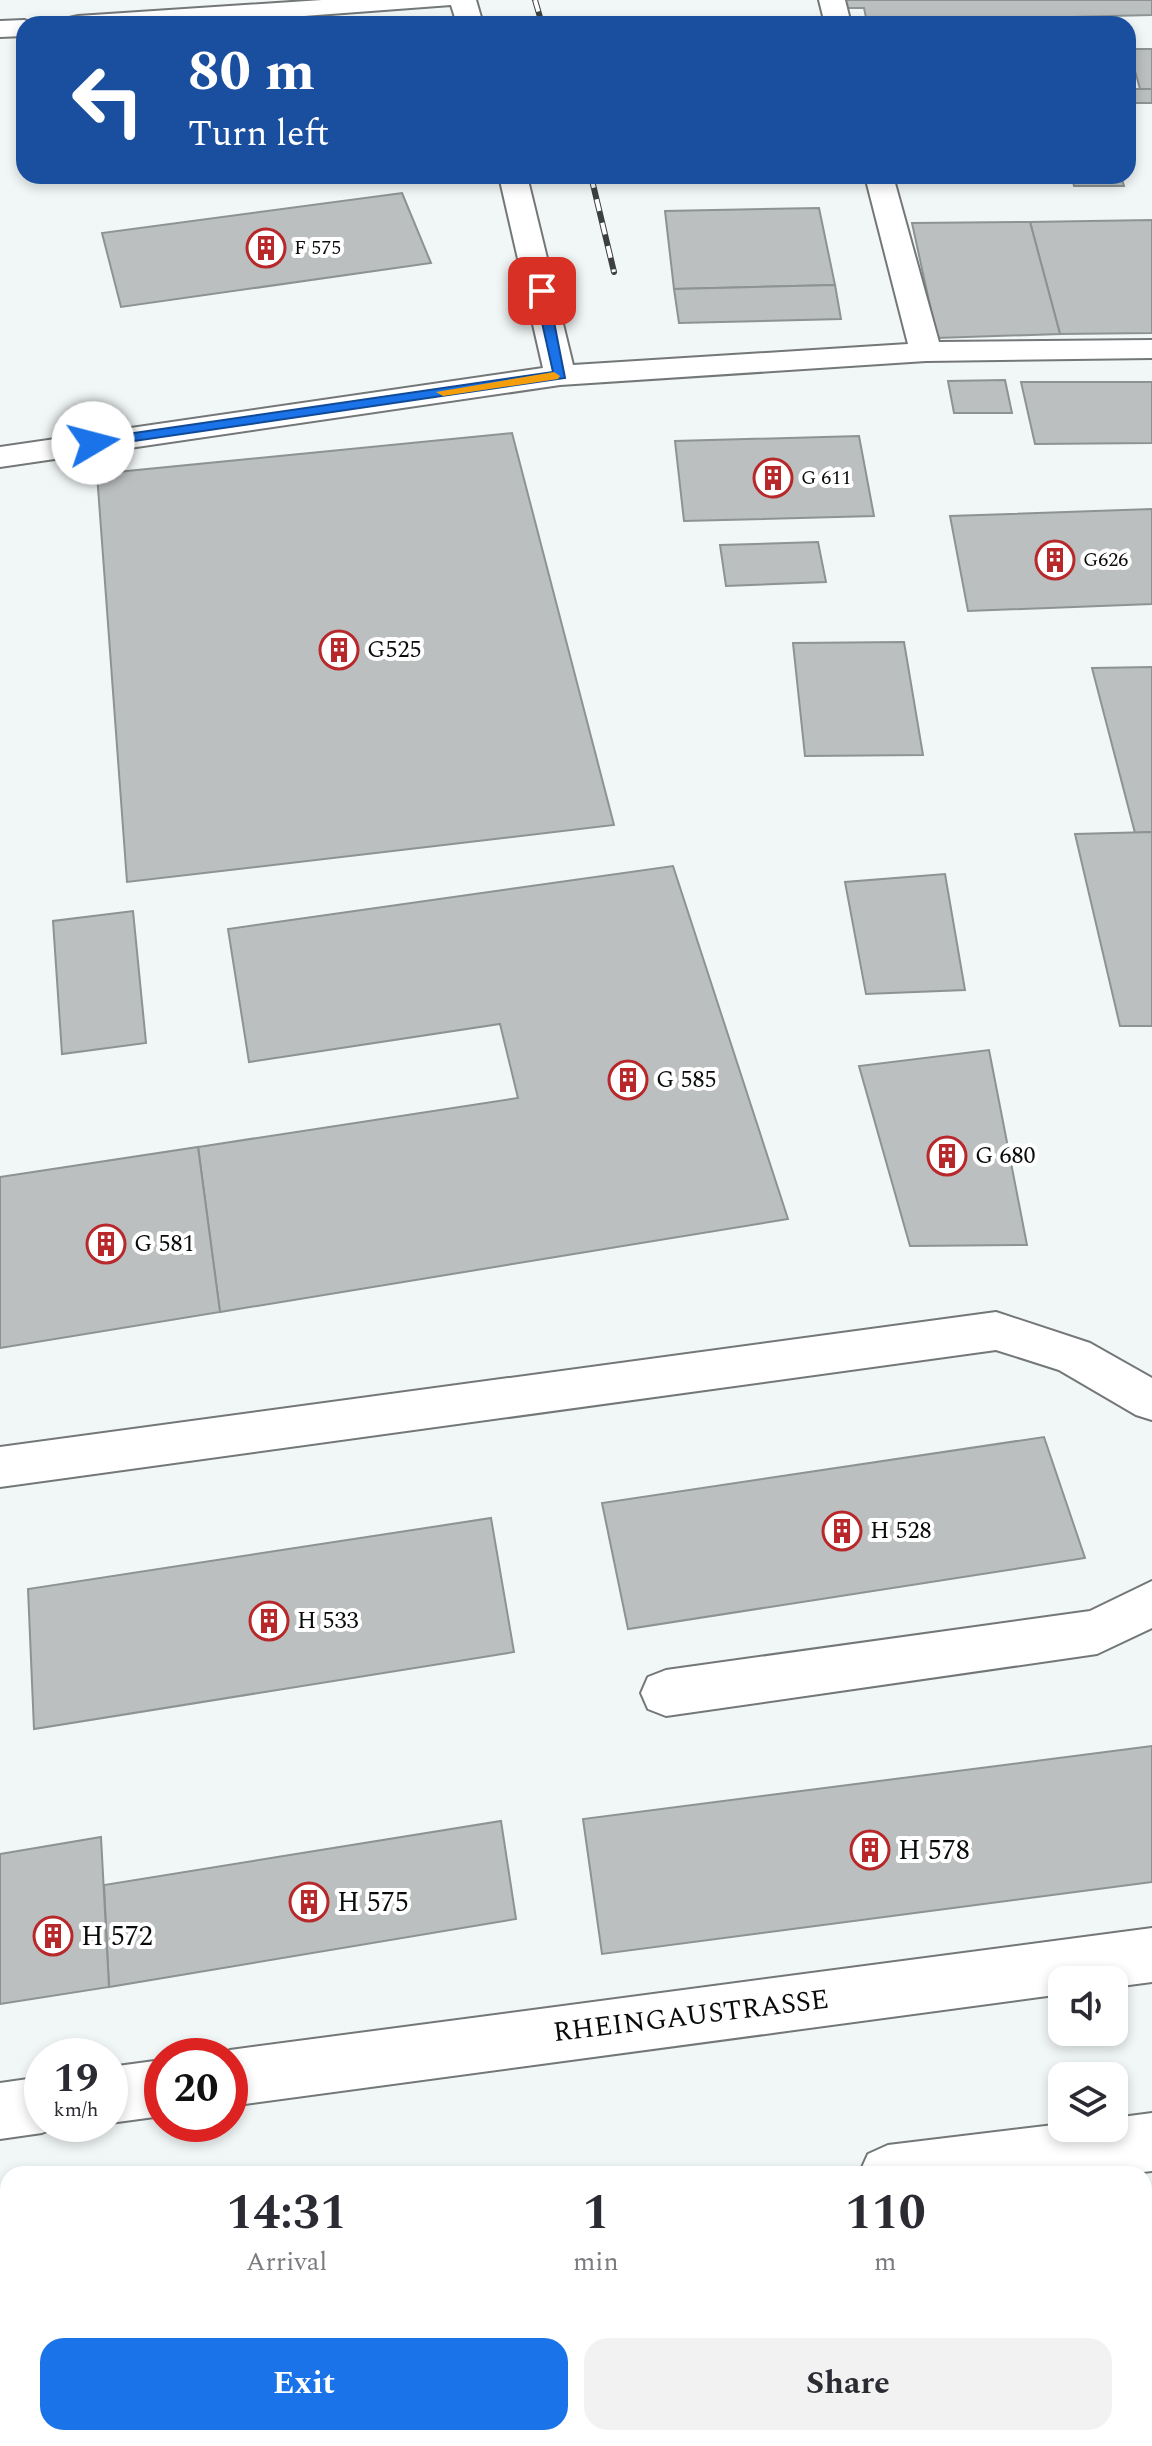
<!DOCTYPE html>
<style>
body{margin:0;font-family:Spectral,serif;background:#f2f2f3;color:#2b2b33;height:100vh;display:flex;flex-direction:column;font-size:30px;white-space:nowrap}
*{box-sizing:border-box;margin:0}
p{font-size:26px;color:#7c7c81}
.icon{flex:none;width:44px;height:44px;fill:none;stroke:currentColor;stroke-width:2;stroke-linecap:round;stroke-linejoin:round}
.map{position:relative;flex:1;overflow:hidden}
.sheet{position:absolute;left:0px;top:2166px;width:1152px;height:280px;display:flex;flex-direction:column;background:#fff;border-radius:24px 24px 0 0;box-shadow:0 4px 12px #0003}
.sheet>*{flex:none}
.hud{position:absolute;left:16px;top:16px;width:1120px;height:168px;border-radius:24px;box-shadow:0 4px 12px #0003;background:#1a4fa0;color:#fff;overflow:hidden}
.controls{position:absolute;left:1048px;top:1966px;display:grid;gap:16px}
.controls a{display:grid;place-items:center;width:80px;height:80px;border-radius:16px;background:#fff;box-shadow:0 4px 12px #0003;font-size:40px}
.speed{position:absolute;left:24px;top:2038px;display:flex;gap:16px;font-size:40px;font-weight:700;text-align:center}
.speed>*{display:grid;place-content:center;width:104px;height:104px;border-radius:50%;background:#fff;box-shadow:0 4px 12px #0003;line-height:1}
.speed small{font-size:20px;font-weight:400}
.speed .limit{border:12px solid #d22;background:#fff;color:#111}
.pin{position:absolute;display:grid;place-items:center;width:68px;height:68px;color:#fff;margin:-34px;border-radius:16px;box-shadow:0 4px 12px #0006}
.me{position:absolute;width:88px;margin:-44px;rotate:82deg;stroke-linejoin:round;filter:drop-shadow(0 0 6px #0008)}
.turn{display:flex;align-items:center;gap:28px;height:168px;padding:0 40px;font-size:36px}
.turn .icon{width:104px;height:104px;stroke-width:2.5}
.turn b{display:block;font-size:56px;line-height:68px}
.eta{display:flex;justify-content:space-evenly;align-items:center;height:136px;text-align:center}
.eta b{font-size:48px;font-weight:700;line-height:56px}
.cta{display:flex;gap:16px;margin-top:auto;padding:16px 40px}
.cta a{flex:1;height:92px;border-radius:24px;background:#1a73e8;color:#fff;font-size:32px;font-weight:700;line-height:92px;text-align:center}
.cta a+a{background:#f2f2f3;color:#2b2b33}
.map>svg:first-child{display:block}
.building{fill:#bbbfc0;stroke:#8d9292;stroke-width:2}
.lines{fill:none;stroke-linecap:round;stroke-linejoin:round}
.minor-casing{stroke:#737778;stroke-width:4}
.minor{fill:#fff;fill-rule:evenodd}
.rail-casing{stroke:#3d4040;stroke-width:6}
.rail{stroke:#fff;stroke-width:4;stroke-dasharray:12;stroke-linecap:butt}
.route{fill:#1a73e8;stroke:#114b97;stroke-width:2}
.slow{fill:#f59e0b}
.labels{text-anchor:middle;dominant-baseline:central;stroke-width:8;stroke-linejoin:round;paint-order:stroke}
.far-poi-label{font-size:20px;fill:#0a0c0c;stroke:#fff;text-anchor:start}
.poi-label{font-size:24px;fill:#0a0c0c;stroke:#fff;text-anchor:start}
.near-poi-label{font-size:28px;fill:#0a0c0c;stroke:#fff;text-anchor:start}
.near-street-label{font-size:28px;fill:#0a0c0c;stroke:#fff}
</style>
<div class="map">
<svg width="1152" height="2446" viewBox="0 0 1152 2446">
<rect width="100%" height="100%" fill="#f1f6f6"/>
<g class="building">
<polygon points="842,0 1152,0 1152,15 867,22 864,8 844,8"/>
<polygon points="1129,49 1152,49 1152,89 1140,89"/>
<rect x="1128" y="89" width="24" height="14"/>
<polygon points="1072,176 1121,176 1124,186 1074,186"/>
<polygon points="402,193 431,263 121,307 102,233"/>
<polygon points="819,208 835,285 674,289 665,211"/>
<polygon points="1152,220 1152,333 1060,334 1030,222"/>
<polygon points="1030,222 1060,334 937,338 912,223"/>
<polygon points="835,285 841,319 679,323 674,289"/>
<polygon points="1005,380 1012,413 954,413 948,381"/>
<polygon points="1021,382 1152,382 1152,443 1035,444"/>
<polygon points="512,433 614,825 127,882 97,474"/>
<polygon points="859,436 874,516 684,521 675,441"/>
<polygon points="1152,509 1152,604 968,611 950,516"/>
<polygon points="818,542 826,582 726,586 720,545"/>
<polygon points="904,642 923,755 805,756 793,643"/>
<polygon points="1152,667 1152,832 1135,833 1092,668"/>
<polygon points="1152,832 1152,1026 1120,1026 1075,834"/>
<polygon points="673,866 788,1219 220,1312 198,1147 518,1098 500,1024 249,1062 228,929"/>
<polygon points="945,874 965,990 866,994 845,882"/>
<polygon points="133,911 146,1043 62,1054 53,921"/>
<polygon points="989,1050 1027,1245 910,1246 859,1066"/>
<polygon points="198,1147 220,1312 0,1348 0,1177"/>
<polygon points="1044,1437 1085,1558 628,1629 602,1503"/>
<polygon points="491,1518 514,1652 34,1729 28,1589"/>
<polygon points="1152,1746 1152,1882 602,1954 583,1819"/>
<polygon points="501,1821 516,1919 109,1987 104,1885"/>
<polygon points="101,1837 109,1987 0,2004 0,1854"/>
</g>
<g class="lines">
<g class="minor-casing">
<g id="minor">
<polygon points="322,0 476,0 483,24 457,24 451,5 198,24 65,24 69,18 78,16"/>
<polygon points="819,0 845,0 851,24 825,24"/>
<polygon points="24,20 35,24 24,24 24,36 0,37 0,21"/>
<polygon points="499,176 527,176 573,365 908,344 865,176 893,176 939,342 1152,340 1152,358 926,361 560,385 0,467 0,447 543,368"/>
<polygon points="996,1312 1090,1343 1152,1378 1152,1420 1136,1415 1059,1370 996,1350 0,1487 0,1447"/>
<polygon points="1152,1581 1152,1628 1097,1654 666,1716 648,1709 641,1693 648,1677 666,1670 1090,1611"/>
<polygon points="1152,1928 1152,1982 1114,1987 1114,1980 1062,1980 1062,1994 230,2106 230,2056 215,2056 230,2050"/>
<polygon points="162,2060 162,2116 110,2123 110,2067"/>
<polygon points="42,2077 42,2124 62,2125 42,2133 0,2139 0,2083"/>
<polygon points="1152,2113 1152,2171 1125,2174 859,2174 868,2154 888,2145 1062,2124 1062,2128 1114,2128 1114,2118"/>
<polygon points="8,2255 8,2315 0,2316 0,2256"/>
</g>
</g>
<use href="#minor" class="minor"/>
<g class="rail-casing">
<g id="rail">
<polyline points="535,0 542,24"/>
<polyline points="591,176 614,272"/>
</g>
</g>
<use href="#rail" class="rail"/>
</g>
<polygon class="route" points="542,287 548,291 565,378 93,447 87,443 93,439 553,372 535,291"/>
<polygon class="slow" points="554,372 560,376 558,379 443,396 436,392"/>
<defs>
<g id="building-ring" transform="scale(2)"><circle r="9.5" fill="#fff" stroke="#b8282a" stroke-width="1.5"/><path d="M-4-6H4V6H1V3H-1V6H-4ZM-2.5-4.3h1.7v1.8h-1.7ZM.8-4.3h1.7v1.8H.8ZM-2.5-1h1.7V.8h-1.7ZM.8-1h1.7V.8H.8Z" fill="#b8282a"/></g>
</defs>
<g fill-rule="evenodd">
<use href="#building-ring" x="266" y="248"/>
<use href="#building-ring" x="773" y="478"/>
<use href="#building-ring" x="1055" y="560"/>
<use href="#building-ring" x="339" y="650"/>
<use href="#building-ring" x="628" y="1080"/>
<use href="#building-ring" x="947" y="1156"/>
<use href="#building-ring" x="106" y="1244"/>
<use href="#building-ring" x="842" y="1531"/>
<use href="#building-ring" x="269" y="1621"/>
<use href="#building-ring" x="870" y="1850"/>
<use href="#building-ring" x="309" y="1902"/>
<use href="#building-ring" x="53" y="1936"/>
</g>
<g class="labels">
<g class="far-poi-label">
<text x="294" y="248">F 575</text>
<text x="801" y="478">G 611</text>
<text x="1083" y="560">G626</text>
</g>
<g class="poi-label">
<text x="367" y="650">G525</text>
<text x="656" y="1080">G 585</text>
<text x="975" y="1156">G 680</text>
<text x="134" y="1244">G 581</text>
<text x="870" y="1531">H 528</text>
<text x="297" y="1621">H 533</text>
</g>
<g class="near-poi-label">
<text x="898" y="1850">H 578</text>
<text x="337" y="1902">H 575</text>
<text x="81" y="1936">H 572</text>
</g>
<g class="near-street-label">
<text transform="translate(691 2016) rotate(-7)">RHEINGAUSTRASSE</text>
</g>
</g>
</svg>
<div class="controls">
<a><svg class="icon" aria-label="sound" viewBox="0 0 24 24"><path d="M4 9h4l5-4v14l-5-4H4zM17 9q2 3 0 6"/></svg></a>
<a><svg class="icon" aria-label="layers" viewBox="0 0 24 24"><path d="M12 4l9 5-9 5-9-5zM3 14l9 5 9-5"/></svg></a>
</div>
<div class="speed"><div>19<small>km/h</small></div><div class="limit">20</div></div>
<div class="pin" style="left:542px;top:291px;background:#d93025"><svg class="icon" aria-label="arrive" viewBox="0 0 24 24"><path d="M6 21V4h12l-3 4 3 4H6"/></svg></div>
<svg class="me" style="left:93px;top:443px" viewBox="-20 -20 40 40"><circle r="19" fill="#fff"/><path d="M0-13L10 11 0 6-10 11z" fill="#1a73e8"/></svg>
<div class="hud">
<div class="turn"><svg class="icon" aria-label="left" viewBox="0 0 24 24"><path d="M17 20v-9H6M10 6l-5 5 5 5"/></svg><div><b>80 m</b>Turn left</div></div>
</div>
<section class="sheet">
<div class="eta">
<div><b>14:31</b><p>Arrival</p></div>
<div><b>1</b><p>min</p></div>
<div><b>110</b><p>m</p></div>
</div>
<div class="cta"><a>Exit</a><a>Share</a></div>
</section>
</div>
